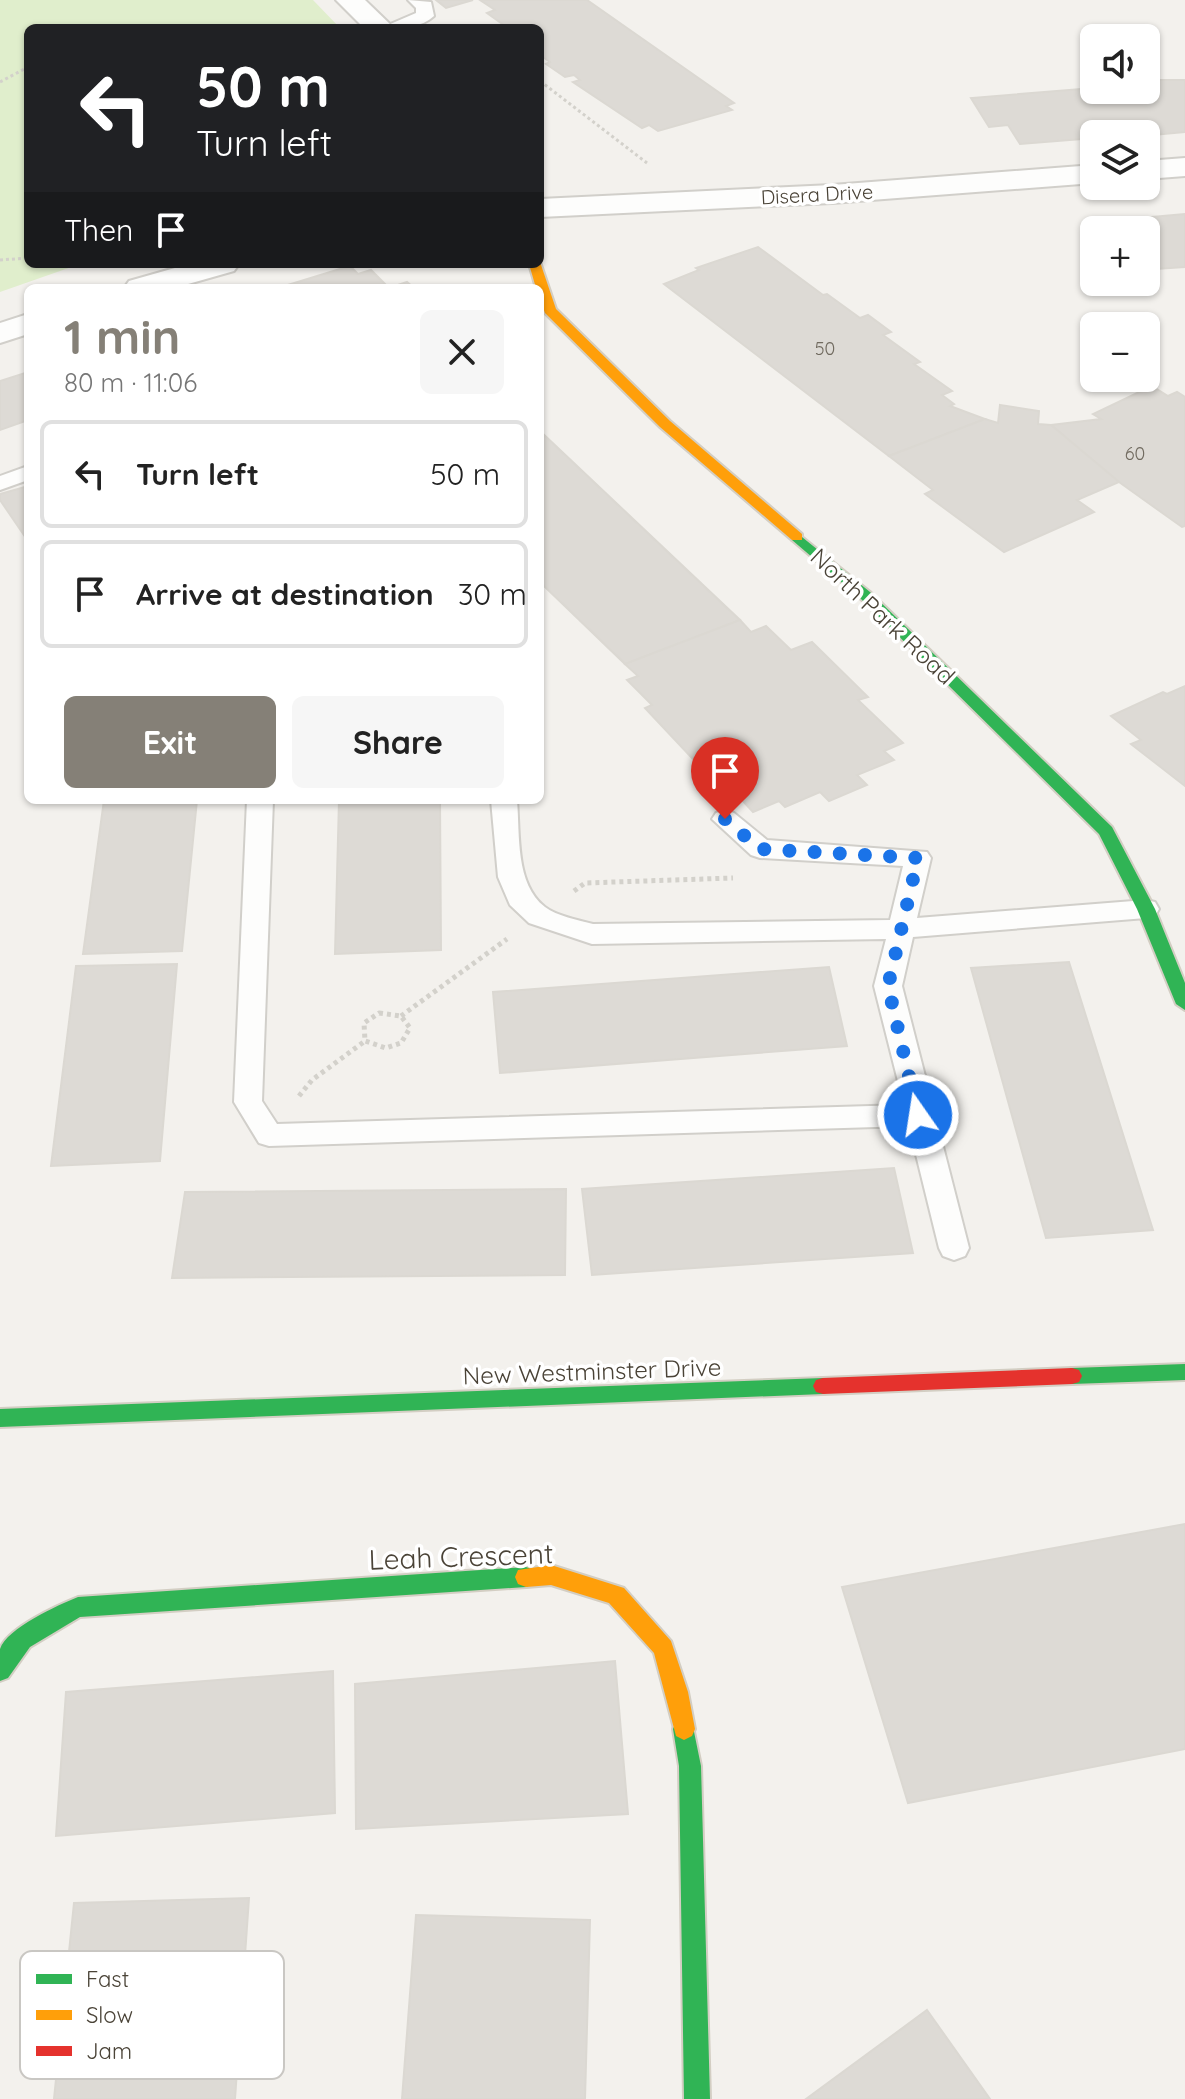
<!DOCTYPE html>
<meta charset="utf-8">
<style>
body{margin:0;font-family:Quicksand,sans-serif;background:#f6f6f6;color:#222;height:100vh;display:flex;flex-direction:column;font-size:30px;white-space:nowrap}
*{box-sizing:border-box;margin:0}
p{font-size:26px;color:#767676}
.icon{flex:none;width:44px;height:44px;fill:none;stroke:currentColor;stroke-width:2;stroke-linecap:round;stroke-linejoin:round}
.map{position:relative;flex:1;overflow:hidden}
.side{position:absolute;left:24px;top:284px;width:520px;height:520px;display:flex;flex-direction:column;background:#fff;border-radius:12px;box-shadow:0 2px 6px #0004}
.side>*{flex:none}
.banner{position:absolute;left:24px;top:24px;width:520px;height:244px;border-radius:12px;box-shadow:0 2px 6px #0004;background:#202124;color:#fff;overflow:hidden}
.buttons{position:absolute;left:1080px;top:24px;display:grid;gap:16px}
.buttons a{display:grid;place-items:center;width:80px;height:80px;border-radius:12px;background:#fff;box-shadow:0 2px 6px #0004;font-size:40px}
.pin{position:absolute;display:grid;place-items:center;width:68px;height:68px;color:#fff;margin:-82px -34px;border-radius:50% 50% 50% 0;rotate:-45deg;box-shadow:0 0 8px #0007}
.pin .icon{rotate:45deg}
.me{position:absolute;width:88px;margin:-44px;rotate:347deg;stroke-linejoin:round;filter:drop-shadow(0 0 6px #0008)}
.turn{display:flex;align-items:center;gap:28px;height:168px;padding:0 40px;font-size:36px}
.turn .icon{width:104px;height:104px;stroke-width:2.5}
.turn b{display:block;font-size:56px;line-height:68px}
.then{display:flex;align-items:center;height:76px;padding:0 40px;background:#0003;gap:16px;font-size:30px}
.round{display:grid;place-items:center;flex:none;width:84px;height:84px;border-radius:12px;background:#f6f6f6}
.headline{display:flex;align-items:center;justify-content:space-between;height:136px;padding:0 40px}
h1{font-size:48px;font-weight:700;line-height:60px;color:#858077}
.primary-button{display:flex;gap:16px;margin-top:auto;padding:16px 40px}
.primary-button a{flex:1;height:92px;border-radius:12px;background:#858077;color:#fff;font-size:32px;font-weight:700;line-height:92px;text-align:center}
.primary-button a+a{background:#f6f6f6;color:#222}
ul{padding:0;list-style:none}
li{display:flex;align-items:center;gap:24px;height:108px;margin:0 16px 12px;padding:0 24px;border:4px solid #e0e0e0;border-radius:12px}
li div{flex:1}
li b{display:block;font-size:30px}
li em{font-style:normal}
.map>svg:first-child{display:block}
.green{fill:#e0eecc}
.building{fill:#dddad5;stroke:#dbd8d2;stroke-width:2}
.lines{fill:none;stroke-linecap:round;stroke-linejoin:round}
.lane-casing{stroke:#d1cfca;stroke-width:4}
.street-casing{stroke:#d1cfca;stroke-width:4}
.fast-casing{stroke:#d3cec3;stroke-width:4}
.slow-casing{stroke:#d3cec3;stroke-width:4}
.jam-casing{stroke:#d3cec3;stroke-width:4}
.path-far1{stroke:#d3d1cb;stroke-width:3;stroke-dasharray:3 3;stroke-linecap:butt}
.path{stroke:#d3d1cb;stroke-width:5;stroke-dasharray:4 4;stroke-linecap:butt}
.lane{fill:#fdfdfc;fill-rule:evenodd}
.street{fill:#fdfdfc;fill-rule:evenodd}
.fast{fill:#30b455;fill-rule:evenodd}
.slow{fill:#ff9f0a;fill-rule:evenodd}
.jam{fill:#e5322d;fill-rule:evenodd}
.route{stroke:#1a73e8;stroke-width:14;stroke-dasharray:0 25.2}
.labels{text-anchor:middle;dominant-baseline:central;stroke-width:7;stroke-linejoin:round;paint-order:stroke}
.far-number-label{font-size:18px;fill:#706a5f}
.far-street-label{font-size:20px;fill:#4a4337;stroke:#fff}
.street-label{font-size:24px;fill:#4a4337;stroke:#fff}
.near-street-label{font-size:28px;fill:#4a4337;stroke:#fff}
.key{fill:#fff;stroke:#c9c7c3;stroke-width:2}
.key-label{font-size:22px;fill:#4a4337}
</style>
<div class="map">
<svg width="1185" height="2099" viewBox="0 0 1185 2099">
<rect width="100%" height="100%" fill="#f3f1ed"/>
<polygon class="green" points="0,0 313,0 340,28 28,28 28,264 80,264 0,292"/>
<g class="building">
<polygon points="436,0 473,0 446,8"/>
<polygon points="480,0 587,0 734,103 726,106 732,110 658,131 649,125 642,128 573,82 580,80 574,75 565,77 546,64 550,62 540,55 540,28 508,28 487,13 495,10"/>
<polygon points="1160,80 1185,80 1185,132 1153,135 1151,132 1094,134 1094,138 1020,144 1008,125 989,127 971,98 1094,88 1146,90 1146,81"/>
<polygon points="1185,214 1185,267 1156,269 1146,254 1146,230 1098,230 1094,222"/>
<polygon points="758,247 823,295 827,294 860,318 868,315 891,332 883,335 920,362 914,364 952,391 942,395 954,404 950,406 985,419 889,456 664,284 699,270 696,268"/>
<polygon points="350,266 358,274 371,270 389,288 407,282 414,288 278,288"/>
<polygon points="28,372 28,420 0,430 0,381"/>
<polygon points="1152,386 1168,396 1177,392 1185,397 1185,526 1182,527 1119,482 1051,425 1101,419 1093,414"/>
<polygon points="1000,405 1039,411 1038,424 1051,425 1119,482 1077,500 1094,512 1004,552 925,494 933,490 889,456 985,419 998,423"/>
<polygon points="540,431 740,620 625,664 543,585 540,587"/>
<polygon points="28,486 28,541 0,500 0,494"/>
<polygon points="740,620 751,632 766,626 791,650 812,642 868,697 858,700 903,743 884,751 894,760 857,775 867,785 829,801 820,792 785,807 779,801 753,812 730,787 722,790 645,708 652,705 627,680 638,676 625,664"/>
<polygon points="1185,686 1185,786 1131,744 1141,740 1111,716 1163,692 1167,694"/>
<polygon points="104,800 197,800 182,951 83,954"/>
<polygon points="339,800 440,800 441,950 335,954"/>
<polygon points="1069,962 1153,1230 1046,1238 971,968"/>
<polygon points="177,964 160,1161 51,1166 76,966"/>
<polygon points="829,967 847,1046 500,1073 493,992"/>
<polygon points="894,1168 913,1253 592,1275 582,1189"/>
<polygon points="566,1189 565,1275 172,1278 185,1192"/>
<polygon points="1185,1524 1185,1749 908,1803 842,1587"/>
<polygon points="615,1661 628,1814 356,1829 355,1684"/>
<polygon points="333,1671 335,1813 56,1836 66,1692"/>
<polygon points="249,1898 235,2099 54,2099 74,1903"/>
<polygon points="416,1915 590,1920 585,2099 402,2099"/>
<polygon points="927,2010 990,2099 806,2099"/>
</g>
<g class="lines">
<g class="lane-casing">
<g id="lane">
<path d="M408,0L431,2L434,16C420,29 399,28 381,28L416,13V8Z"/>
<polygon points="28,466 28,480 0,490 0,476"/>
<path d="M247,800H273L262,1101L277,1124L904,1105L874,986L886,939L592,944L529,923L510,905L498,877L491,800H517C520,835 515,884 545,907C557,916 578,920 593,924L890,920L903,866L760,858L751,855L712,819L716,813L725,810L734,813L767,840L927,852L931,858L917,918L1146,900L1155,902L1159,909L1155,916L1146,918L913,937L902,986L969,1248L965,1256L954,1260L943,1256L939,1248L909,1126L269,1146L259,1143L234,1102Z"/>
</g>
</g>
<g class="street-casing">
<g id="street">
<polygon points="336,0 365,0 394,28 364,28"/>
<polygon points="1185,158 1185,176 1146,179 1146,161"/>
<polygon points="1094,165 1094,183 832,203 540,217 540,199 832,185"/>
<polygon points="189,264 239,264 234,271 174,288 124,288 129,281"/>
<polygon points="28,314 28,334 0,343 0,323"/>
</g>
</g>
<g class="fast-casing">
<g id="fast">
<polygon points="797,533 870,592 1112,827 1155,909 1185,983 1185,1010 1176,1004 1137,909 1099,834 860,598 792,540 792,534"/>
<polygon points="1185,1364 1185,1380 1072,1384 1065,1382 1062,1376 1065,1370 1072,1368"/>
<polygon points="823,1378 830,1380 833,1386 830,1392 823,1394 0,1427 0,1409"/>
<path d="M526,1567L534,1570L537,1577L534,1584L526,1587L80,1617L30,1647L8,1678L0,1681C0,1672 0,1658 0,1649C7,1628 58,1605 78,1597Z"/>
<polygon points="684,1718 692,1722 701,1766 710,2099 684,2099 679,1766 673,1729 676,1722"/>
</g>
</g>
<g class="slow-casing">
<g id="slow">
<polygon points="540,262 556,309 670,421 802,534 802,540 792,540 660,427 545,313 540,299 540,288 536,288 529,264"/>
<polygon points="551,1565 624,1588 671,1641 688,1692 695,1729 692,1736 684,1740 676,1736 654,1653 609,1603 551,1585 526,1587 518,1584 515,1577 518,1570"/>
</g>
</g>
<g class="jam-casing">
<polygon id="jam" points="1072,1368 1079,1370 1082,1376 1079,1382 1072,1384 823,1394 816,1392 813,1386 816,1380 823,1378"/>
</g>
<g class="path-far1">
<polyline points="540,81 647,163"/>
<polyline points="0,82 28,67"/>
<polyline points="0,260 28,258"/>
</g>
<g class="path">
<polyline points="574,891 585,883 733,878"/>
<polygon points="379,1013 401,1016 410,1028 401,1043 386,1048 365,1041 364,1023"/>
<polyline points="401,1016 507,939"/>
<polyline points="299,1096 312,1080 365,1041"/>
</g>
<use href="#lane" class="lane"/>
<use href="#street" class="street"/>
<use href="#fast" class="fast"/>
<use href="#slow" class="slow"/>
<use href="#jam" class="jam"/>
</g>
<g class="lines">
<polyline class="route" points="725,819 760,849 918,858 888,986 918,1115"/>
</g>
<g class="labels">
<g class="far-number-label">
<text x="825" y="348">50</text>
<text x="1135" y="453">60</text>
</g>
<g class="far-street-label">
<text transform="translate(817 194) rotate(-3)">Disera Drive</text>
</g>
<g class="street-label">
<text transform="translate(883 616) rotate(43)">North Park Road</text>
<text transform="translate(592 1371) rotate(-2)">New Westminster Drive</text>
</g>
<g class="near-street-label">
<text transform="translate(461 1556) rotate(-2)">Leah Crescent</text>
</g>
</g>
<rect x="20" y="1951" width="264" height="128" rx="12" class="key"/>
<rect x="36" y="1974" width="36" height="10" fill="#30b455"/>
<rect x="36" y="2010" width="36" height="10" fill="#ff9f0a"/>
<rect x="36" y="2046" width="36" height="10" fill="#e5322d"/>
<g class="key-label">
<text x="86" y="1987">Fast</text>
<text x="86" y="2023">Slow</text>
<text x="86" y="2059">Jam</text>
</g>
</svg>
<div class="buttons">
<a><svg class="icon" aria-label="sound" viewBox="0 0 24 24"><path d="M4 9h4l5-4v14l-5-4H4zM17 9q2 3 0 6"/></svg></a>
<a><svg class="icon" aria-label="layers" viewBox="0 0 24 24"><path d="M12 4l9 5-9 5-9-5zM3 14l9 5 9-5"/></svg></a>
<a>+</a>
<a>−</a>
</div>
<div class="pin" style="left:725px;top:819px;background:#d93025"><svg class="icon" aria-label="arrive" viewBox="0 0 24 24"><path d="M6 21V4h12l-3 4 3 4H6"/></svg></div>
<svg class="me" style="left:918px;top:1115px" viewBox="-20 -20 40 40"><circle r="17" fill="#1a73e8" stroke="#fff" stroke-width="3"/><path d="M0-11L8 9 0 5-8 9z" fill="#fff"/></svg>
<div class="banner">
<div class="turn"><svg class="icon" aria-label="left" viewBox="0 0 24 24"><path d="M17 20v-9H6M10 6l-5 5 5 5"/></svg><div><b>50 m</b>Turn left</div></div>
<div class="then">Then<svg class="icon" aria-label="arrive" viewBox="0 0 24 24"><path d="M6 21V4h12l-3 4 3 4H6"/></svg></div>
</div>
<section class="side">
<div class="headline"><div><h1>1 min</h1><p>80 m · 11:06</p></div><a class="round"><svg class="icon" aria-label="close" viewBox="0 0 24 24"><path d="M6 6l12 12M18 6L6 18"/></svg></a></div>
<ul>
<li><svg class="icon" aria-label="left" viewBox="0 0 24 24"><path d="M17 20v-9H6M10 6l-5 5 5 5"/></svg><div><b>Turn left</b></div><em>50 m</em></li>
<li><svg class="icon" aria-label="arrive" viewBox="0 0 24 24"><path d="M6 21V4h12l-3 4 3 4H6"/></svg><div><b>Arrive at destination</b></div><em>30 m</em></li>
</ul>
<div class="primary-button"><a>Exit</a><a>Share</a></div>
</section>
</div>
